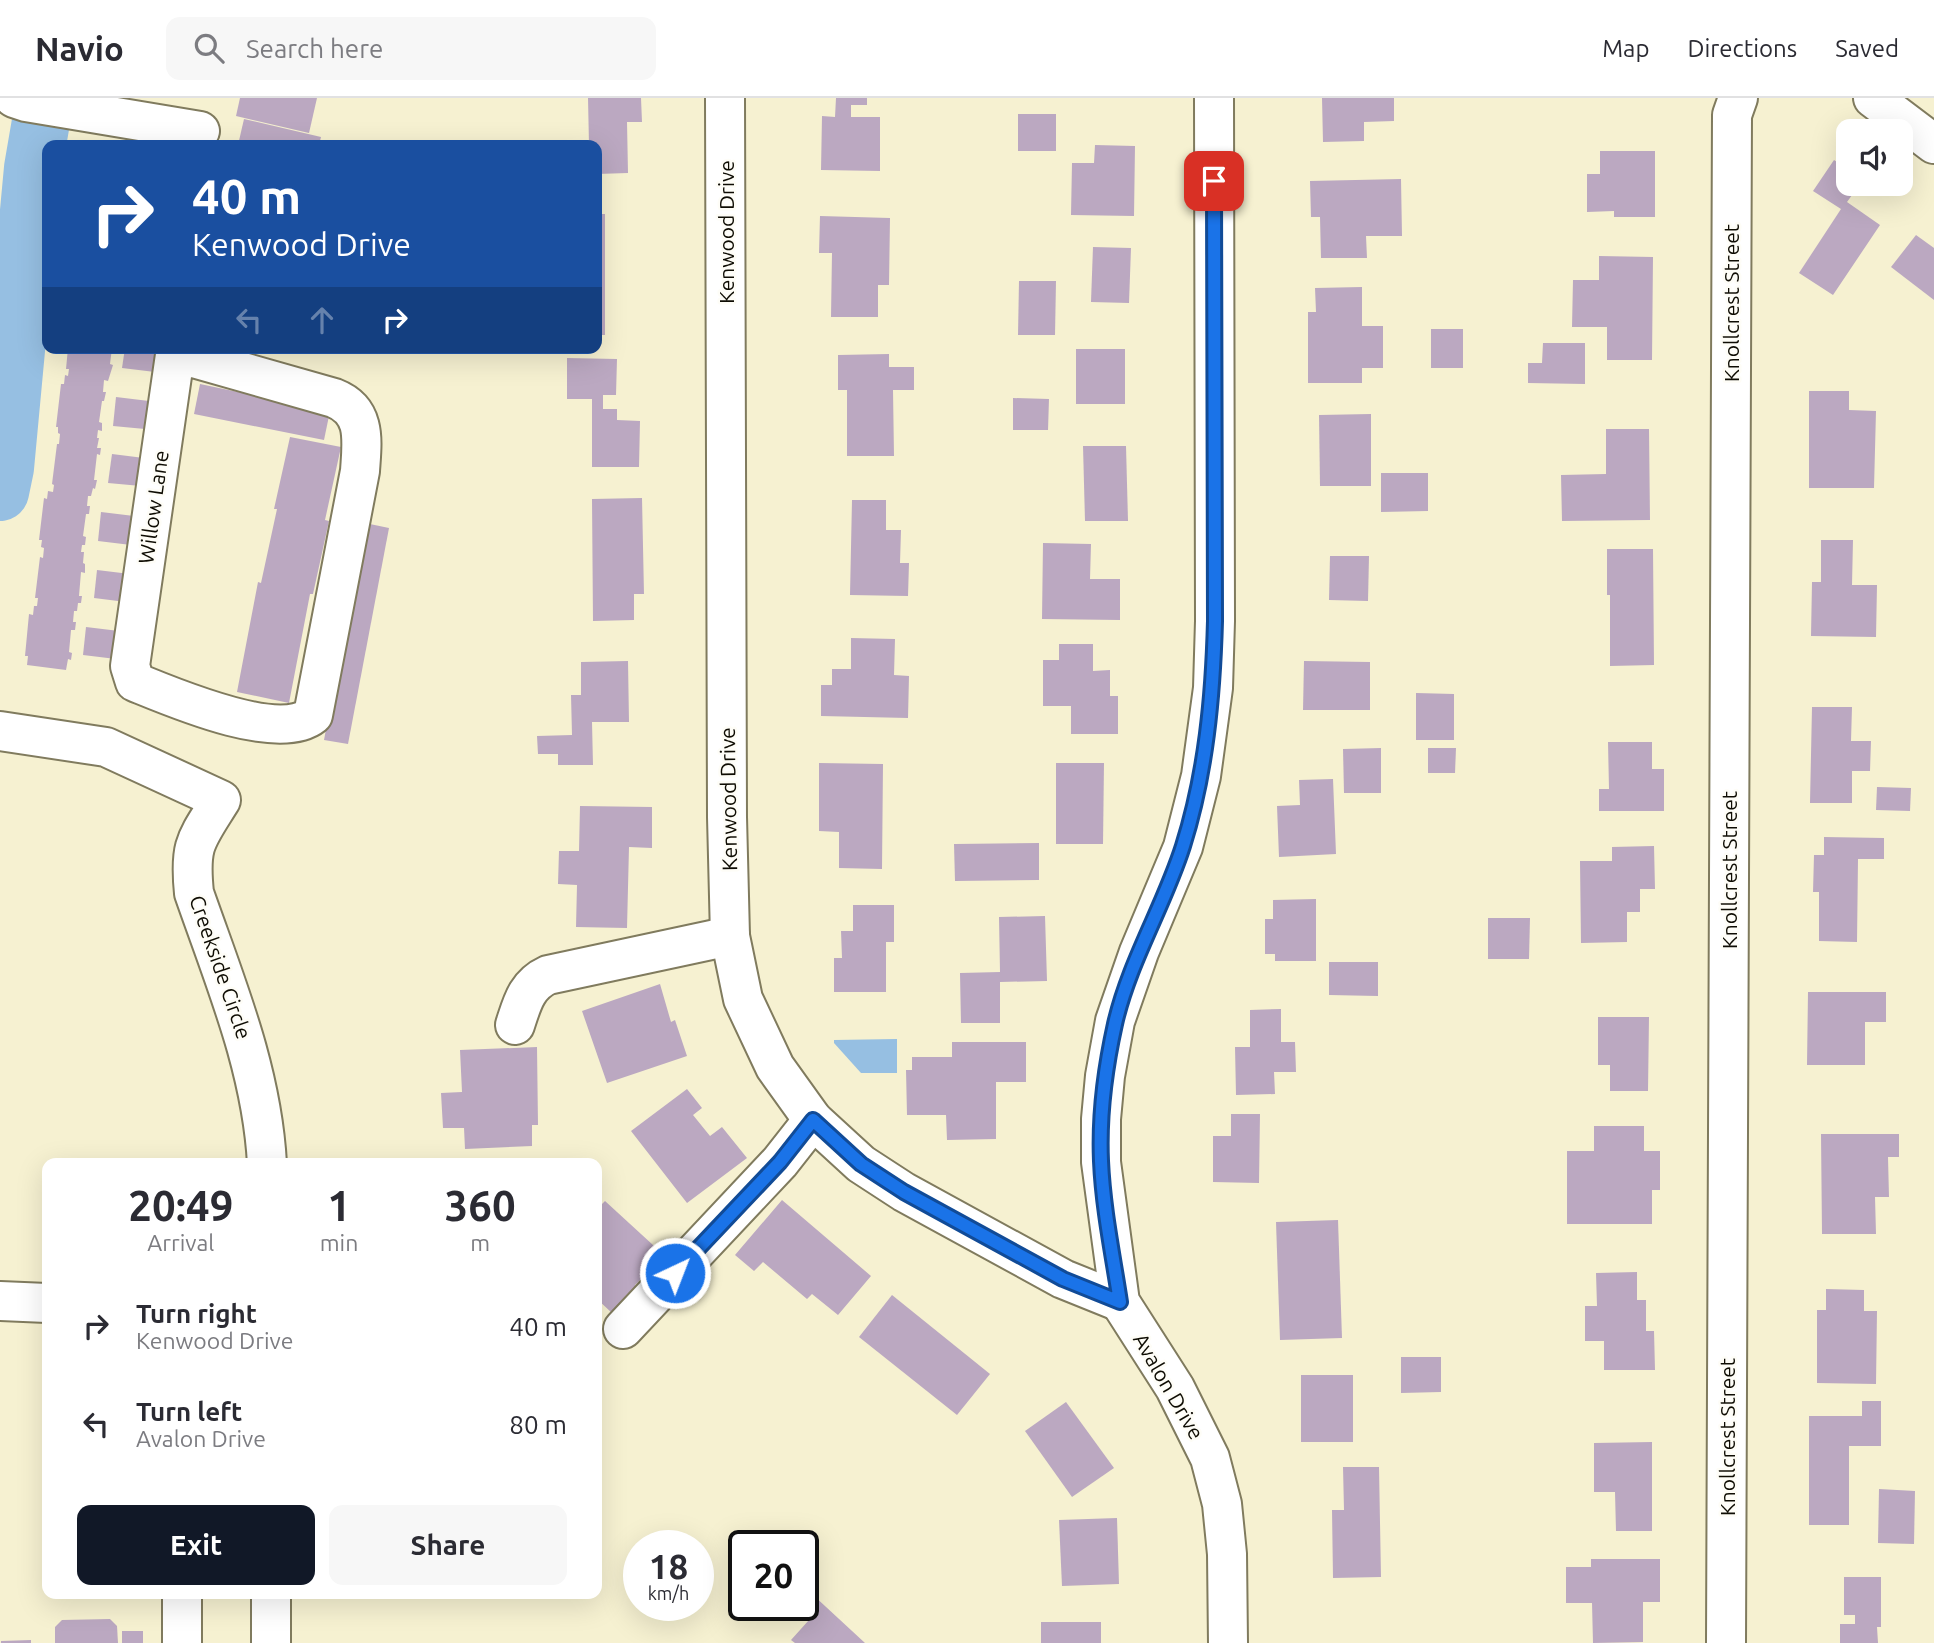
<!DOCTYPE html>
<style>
body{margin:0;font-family:Ubuntu,sans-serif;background:#f7f7f7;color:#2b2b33;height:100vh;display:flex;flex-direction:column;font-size:26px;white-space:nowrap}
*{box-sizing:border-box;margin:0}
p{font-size:23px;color:#7c7c81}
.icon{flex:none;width:38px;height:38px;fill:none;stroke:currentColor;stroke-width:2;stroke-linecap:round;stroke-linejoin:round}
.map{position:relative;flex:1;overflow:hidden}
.drawer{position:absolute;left:42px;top:1060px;width:560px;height:441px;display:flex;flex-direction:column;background:#fff;border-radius:14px;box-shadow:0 7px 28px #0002}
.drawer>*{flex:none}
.banner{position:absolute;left:42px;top:42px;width:560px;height:214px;border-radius:14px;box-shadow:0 7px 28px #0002;background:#1a4fa0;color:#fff;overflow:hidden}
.fabs{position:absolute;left:1836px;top:21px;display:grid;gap:14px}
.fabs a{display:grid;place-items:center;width:77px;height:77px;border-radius:14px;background:#fff;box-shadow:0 7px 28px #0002;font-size:35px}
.speed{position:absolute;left:623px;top:1432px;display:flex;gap:14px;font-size:35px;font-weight:700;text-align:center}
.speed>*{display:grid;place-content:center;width:91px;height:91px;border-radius:50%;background:#fff;box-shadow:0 7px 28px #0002;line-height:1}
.speed small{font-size:18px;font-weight:400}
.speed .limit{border:4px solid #111;border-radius:10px;background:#fff;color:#111}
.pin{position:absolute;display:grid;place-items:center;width:60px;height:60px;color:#fff;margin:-30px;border-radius:14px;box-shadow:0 4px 10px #0006}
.me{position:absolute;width:77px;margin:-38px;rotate:43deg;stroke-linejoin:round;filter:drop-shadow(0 0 5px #0008)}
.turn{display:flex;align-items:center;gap:24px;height:147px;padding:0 35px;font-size:32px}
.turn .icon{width:91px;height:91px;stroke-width:2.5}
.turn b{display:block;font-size:49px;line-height:60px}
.lanes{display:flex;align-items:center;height:66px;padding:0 35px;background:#0003;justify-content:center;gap:35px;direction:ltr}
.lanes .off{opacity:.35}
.eta{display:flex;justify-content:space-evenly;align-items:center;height:119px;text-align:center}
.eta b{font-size:42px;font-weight:600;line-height:49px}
.button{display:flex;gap:14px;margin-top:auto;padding:14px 35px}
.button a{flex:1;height:80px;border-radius:14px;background:#111827;color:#fff;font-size:28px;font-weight:600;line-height:80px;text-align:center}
.button a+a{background:#f7f7f7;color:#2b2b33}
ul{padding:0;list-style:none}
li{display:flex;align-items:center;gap:21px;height:98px;padding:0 35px}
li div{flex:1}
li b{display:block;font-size:26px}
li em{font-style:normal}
header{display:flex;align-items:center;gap:42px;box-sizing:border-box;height:98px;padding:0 35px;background:#fff;border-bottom:2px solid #e1e1e2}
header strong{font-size:33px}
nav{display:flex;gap:38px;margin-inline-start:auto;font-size:24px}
.search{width:490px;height:63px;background:#f7f7f7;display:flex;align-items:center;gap:18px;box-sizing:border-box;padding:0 24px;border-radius:14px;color:#7c7c81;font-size:26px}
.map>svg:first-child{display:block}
.water{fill:#96bfe2}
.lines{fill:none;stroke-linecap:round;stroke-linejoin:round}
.river{stroke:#96bfe2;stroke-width:58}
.building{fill:#bba8c1}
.minor-casing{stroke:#807b5e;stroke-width:42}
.minor{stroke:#fff;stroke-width:38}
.route-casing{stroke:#114b97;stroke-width:18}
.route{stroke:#1a73e8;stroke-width:12}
.labels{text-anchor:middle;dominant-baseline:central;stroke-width:5;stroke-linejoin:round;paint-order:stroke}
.street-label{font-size:21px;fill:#0e0c03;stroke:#fefdf7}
</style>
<header>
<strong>Navio</strong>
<div class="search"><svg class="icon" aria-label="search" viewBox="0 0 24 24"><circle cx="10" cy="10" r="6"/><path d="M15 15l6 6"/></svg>Search here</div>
<nav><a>Map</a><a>Directions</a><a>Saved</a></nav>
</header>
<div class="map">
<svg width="1934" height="1545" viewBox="0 0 1934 1545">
<rect width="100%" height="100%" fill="#f6f1d1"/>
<polygon class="water" points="897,941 897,975 861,975 834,945 834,942"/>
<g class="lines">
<polyline class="river" points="0,394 5,370 33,70 45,0"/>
</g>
<g class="building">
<polygon points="240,0 317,0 309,35 236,18"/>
<polygon points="588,0 641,0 642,24 627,24 628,75 597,76 597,47 589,47"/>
<polygon points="836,0 867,0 867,7 851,7 851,19 880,19 880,73 821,72 822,18 835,19"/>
<polygon points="1322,0 1394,0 1394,23 1364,24 1364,43 1323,44"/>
<rect x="1018" y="16" width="38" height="37"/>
<polygon points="244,21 321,39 319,47 238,47"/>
<polygon points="1095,47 1135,48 1134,118 1071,117 1072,65 1094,65"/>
<polygon points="1600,53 1655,53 1655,119 1614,119 1614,113 1587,114 1587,76 1600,76"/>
<polygon points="1834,62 1848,71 1848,86 1860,86 1847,104 1880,127 1833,197 1799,175 1841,111 1813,93"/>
<polygon points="1401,81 1402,138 1366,138 1367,160 1321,160 1320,119 1311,119 1310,83"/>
<rect x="597" y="116" width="8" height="121"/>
<polygon points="820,118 890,120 889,187 878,187 878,219 831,219 832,155 819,155"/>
<polygon points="1916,137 1934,150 1934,202 1891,169"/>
<polygon points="1093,149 1131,150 1129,205 1091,204"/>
<polygon points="1599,158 1653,159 1652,262 1607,262 1607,229 1572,229 1573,182 1599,182"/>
<polygon points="1019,183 1056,183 1055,237 1018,237"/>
<polygon points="1362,189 1362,228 1383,228 1383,270 1362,270 1362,285 1308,285 1308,214 1316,214 1315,190"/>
<rect x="1431" y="231" width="32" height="39"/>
<polygon points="1543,245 1585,245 1585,286 1528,285 1528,265 1542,265"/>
<polygon points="68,250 112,250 110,266 113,267 108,283 104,282 103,294 106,294 104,303 102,303 99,324 102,325 102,333 98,332 97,340 99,340 97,350 101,350 100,357 97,356 94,382 97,382 95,391 93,390 91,398 88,398 87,408 90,408 89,416 86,416 83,438 86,439 85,447 82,447 81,454 84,454 83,465 85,466 85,475 81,474 79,498 82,498 81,505 78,505 77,513 74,513 73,524 76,524 75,532 71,532 69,554 72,555 71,562 68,561 66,572 27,567 28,558 25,558 29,516 33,517 34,508 37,508 38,500 35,500 40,459 43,460 44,450 41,449 42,442 39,442 44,400 47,401 48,393 53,394 54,387 52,386 57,346 59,346 60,336 58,335 58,329 56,329 61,286 64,286 65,277 68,278 69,271 66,271"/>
<polygon points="125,250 158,250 155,274 122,270"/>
<rect x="1076" y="251" width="49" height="55"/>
<polygon points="889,256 889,269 914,269 914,292 893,292 894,358 847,358 847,292 838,292 838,257"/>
<polygon points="567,260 617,261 616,297 603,297 603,311 617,311 617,322 640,323 639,369 592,369 592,301 567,301"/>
<polygon points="200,286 330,313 324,342 194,316"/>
<polygon points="1809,293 1849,293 1849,312 1876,313 1874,390 1809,390"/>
<polygon points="116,299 149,303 145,331 113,328"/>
<polygon points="1013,300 1049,301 1048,332 1013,332"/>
<polygon points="1371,316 1371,388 1320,388 1319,317"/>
<polygon points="1606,331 1649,331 1650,422 1562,423 1561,377 1606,376"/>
<polygon points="290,339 341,349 325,422 329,423 313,496 310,496 289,605 237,594 258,484 261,485 277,411 274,411"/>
<polygon points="1083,348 1126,348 1128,423 1085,423"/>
<polygon points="112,356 144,360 141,388 108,385"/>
<polygon points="1381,375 1428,375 1428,413 1381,414"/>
<polygon points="642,400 644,496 634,496 634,522 593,523 592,401"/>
<polygon points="852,402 886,402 886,432 901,432 900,465 909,465 908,498 850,497"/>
<polygon points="101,414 134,418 131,447 98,443"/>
<polygon points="365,425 389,430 348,646 324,642"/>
<polygon points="1821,442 1853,442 1852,487 1877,487 1876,539 1811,538 1812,484 1821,484"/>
<polygon points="1043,445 1091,446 1090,481 1120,481 1120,522 1042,521"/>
<polygon points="1607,451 1653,451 1654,567 1610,568 1610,497 1607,497"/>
<polygon points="1330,458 1369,458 1368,503 1329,502"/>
<polygon points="97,472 130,476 126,504 94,500"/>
<polygon points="86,529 119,533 116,561 83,557"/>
<polygon points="851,540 895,541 894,577 909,578 908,620 821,618 821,587 832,587 832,571 851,571"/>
<polygon points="1059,546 1093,546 1093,573 1110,572 1110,598 1118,598 1118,636 1071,636 1071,608 1043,608 1043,562 1059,562"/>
<polygon points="628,563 629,624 592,624 593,667 558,667 558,656 538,656 537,638 572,637 571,597 581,597 581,564"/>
<polygon points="1304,563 1370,564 1370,612 1303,612"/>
<polygon points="1416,595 1454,596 1454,642 1416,642"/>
<polygon points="1812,609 1852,609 1851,643 1871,643 1870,673 1852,673 1852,705 1810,705"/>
<polygon points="1608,644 1652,644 1652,671 1664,671 1664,713 1599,713 1599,691 1609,691"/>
<polygon points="1381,650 1381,695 1344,695 1343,651"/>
<polygon points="1428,650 1456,650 1455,675 1428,675"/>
<polygon points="819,665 883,666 882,771 839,770 839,734 819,733"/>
<polygon points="1056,665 1104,665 1103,746 1056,746"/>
<polygon points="1333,681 1336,756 1279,759 1277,708 1300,707 1299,682"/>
<polygon points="1877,689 1911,690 1910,713 1876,712"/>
<polygon points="580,708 652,709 652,750 629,749 627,830 576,829 577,787 558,786 559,753 579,753"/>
<polygon points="1824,739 1884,740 1884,761 1858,761 1857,844 1819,843 1819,794 1813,794 1814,757 1824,757"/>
<polygon points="1039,745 1039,782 955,783 954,746"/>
<polygon points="1654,748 1655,791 1640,791 1640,814 1627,814 1627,844 1581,845 1580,763 1612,763 1612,749"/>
<polygon points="1316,801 1316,863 1275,863 1275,856 1265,856 1265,821 1273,821 1273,802"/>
<polygon points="853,807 894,807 894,844 886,844 886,894 834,894 834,860 842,860 841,833 853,833"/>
<polygon points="1045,818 1047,883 1000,884 1000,925 961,925 960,875 1000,874 999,819"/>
<polygon points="1488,820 1530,820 1529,861 1488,861"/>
<polygon points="1329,864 1378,864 1378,898 1329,897"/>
<polygon points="660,886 671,924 675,922 687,958 607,985 582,913"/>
<polygon points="1808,894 1886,894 1886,924 1865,924 1865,967 1807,967"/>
<polygon points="1281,911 1281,944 1295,944 1296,974 1274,974 1275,996 1236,997 1235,949 1250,949 1250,912"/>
<polygon points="1598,919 1649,919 1648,993 1610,993 1610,967 1598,967"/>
<polygon points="952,944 1026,944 1026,984 996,984 996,1041 947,1042 946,1017 907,1017 906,972 912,972 912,959 952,959"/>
<polygon points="537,949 538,1027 532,1027 532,1048 465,1051 464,1030 443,1030 441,995 462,994 460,952"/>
<polygon points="687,991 702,1010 693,1017 710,1038 722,1029 747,1060 687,1105 631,1033"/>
<polygon points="1231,1016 1260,1016 1259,1085 1213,1084 1213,1038 1231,1038"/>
<polygon points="1594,1028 1644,1028 1644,1053 1660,1053 1660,1092 1652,1092 1652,1126 1567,1126 1567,1053 1594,1053"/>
<polygon points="1821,1036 1899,1036 1899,1059 1888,1059 1889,1099 1875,1099 1876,1136 1822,1136"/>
<polygon points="782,1102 871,1178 838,1217 812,1196 807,1201 763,1164 754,1173 735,1157"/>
<polygon points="605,1103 665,1158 635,1187 636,1189 612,1215 597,1201 597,1111"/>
<polygon points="1338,1122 1342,1240 1280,1242 1276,1124"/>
<polygon points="1637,1174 1637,1202 1646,1202 1646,1233 1654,1233 1655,1272 1604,1272 1604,1243 1585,1243 1585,1208 1597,1208 1596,1175"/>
<polygon points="1826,1191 1864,1192 1864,1213 1877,1213 1876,1286 1817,1285 1817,1212 1826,1212"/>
<polygon points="892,1197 990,1276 957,1317 859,1239"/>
<polygon points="1401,1259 1441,1259 1441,1294 1401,1295"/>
<rect x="1301" y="1277" width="52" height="67"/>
<polygon points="1862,1303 1881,1303 1881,1348 1849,1348 1849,1427 1809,1427 1809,1318 1862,1318"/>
<polygon points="1066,1304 1114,1370 1072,1399 1025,1333"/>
<polygon points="1652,1344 1652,1433 1616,1433 1615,1394 1594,1394 1594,1345"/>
<polygon points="1343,1369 1379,1369 1381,1479 1333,1480 1332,1412 1344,1412"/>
<polygon points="1879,1391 1915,1393 1914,1446 1878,1445"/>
<polygon points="1117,1420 1119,1486 1062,1488 1059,1422"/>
<polygon points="1591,1461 1660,1461 1660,1504 1643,1504 1643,1544 1593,1545 1592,1505 1566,1505 1566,1469 1591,1469"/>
<polygon points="1844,1479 1881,1479 1881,1529 1877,1529 1878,1545 1840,1545 1840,1526 1855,1526 1855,1517 1844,1517"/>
<polygon points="812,1496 865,1545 795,1545 791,1542 809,1522 798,1511"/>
<polygon points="110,1521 117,1528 118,1545 55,1545 55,1529 62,1522"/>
<rect x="1041" y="1524" width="60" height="21"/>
<rect x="122" y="1533" width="21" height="12"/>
<polygon points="31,1542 31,1545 1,1545 1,1543"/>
</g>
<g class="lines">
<g class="minor-casing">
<g id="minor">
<polyline points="14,0 26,4 200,33"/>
<polyline points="725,0 727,719 730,838 743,901 775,969 813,1022 861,1066 904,1094 1063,1181 1120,1204"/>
<polyline points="1214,0 1215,523 1213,590 1201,678 1183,749 1139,854 1115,923 1105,978 1101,1021 1101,1064 1120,1204 1175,1290 1210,1360 1222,1406 1227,1456 1228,1545"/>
<polyline points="1873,0 1934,46"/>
<path d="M176,255L334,300C367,313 362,343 360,373L313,617C278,645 172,599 135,584L130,568L176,250"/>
<path d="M0,633L106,649L221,702C196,742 189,746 194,795C225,884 262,971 267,1066"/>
<path d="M515,927C522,906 526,887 548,877L730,838"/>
<polyline points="0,1203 47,1205"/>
<polyline points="623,1231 780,1064 813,1022"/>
<polyline points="182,1496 182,1545"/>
<polyline points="271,1545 271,1496"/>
<polyline points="1726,1545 1732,17 1738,0"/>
</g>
</g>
<use href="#minor" class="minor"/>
</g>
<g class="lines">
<g class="route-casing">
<path id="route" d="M675,1175L780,1064L813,1022L861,1066L904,1094L1063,1181L1120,1204C1113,1158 1103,1110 1101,1063C1099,1017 1105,971 1115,926C1129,864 1164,808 1183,748C1206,675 1213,599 1215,523L1214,83"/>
</g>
<use href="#route" class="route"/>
</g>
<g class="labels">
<g class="street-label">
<text transform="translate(726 134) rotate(-90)">Kenwood Drive</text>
<text transform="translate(1731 205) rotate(-90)">Knollcrest Street</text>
<text transform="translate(153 409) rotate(-82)">Willow Lane</text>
<text transform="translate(728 701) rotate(-91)">Kenwood Drive</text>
<text transform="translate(1729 772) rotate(-90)">Knollcrest Street</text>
<text transform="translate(221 869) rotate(71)">Creekside Circle</text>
<text transform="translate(1169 1288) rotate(60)">Avalon Drive</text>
<text transform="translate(1727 1339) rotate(-90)">Knollcrest Street</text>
</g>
</g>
</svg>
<div class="fabs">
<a><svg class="icon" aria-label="sound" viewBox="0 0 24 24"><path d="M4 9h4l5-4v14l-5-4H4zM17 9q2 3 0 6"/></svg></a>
</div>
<div class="speed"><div>18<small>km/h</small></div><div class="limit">20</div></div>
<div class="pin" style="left:1214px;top:83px;background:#d93025"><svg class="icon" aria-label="arrive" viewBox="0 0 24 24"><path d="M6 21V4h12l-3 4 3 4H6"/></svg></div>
<svg class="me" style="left:675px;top:1175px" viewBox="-20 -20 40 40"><circle r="17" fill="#1a73e8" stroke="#fff" stroke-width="3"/><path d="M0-11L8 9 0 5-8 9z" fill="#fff"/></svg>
<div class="banner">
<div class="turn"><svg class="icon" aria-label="right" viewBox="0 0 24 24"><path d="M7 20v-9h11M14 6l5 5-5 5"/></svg><div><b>40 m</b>Kenwood Drive</div></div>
<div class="lanes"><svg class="icon off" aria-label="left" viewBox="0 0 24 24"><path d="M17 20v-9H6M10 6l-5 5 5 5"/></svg><svg class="icon off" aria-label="ahead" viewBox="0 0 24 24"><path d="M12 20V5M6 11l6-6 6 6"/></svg><svg class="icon" aria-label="right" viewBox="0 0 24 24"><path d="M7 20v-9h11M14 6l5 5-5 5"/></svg></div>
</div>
<section class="drawer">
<div class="eta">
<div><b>20:49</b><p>Arrival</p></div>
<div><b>1</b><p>min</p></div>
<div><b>360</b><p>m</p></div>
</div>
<ul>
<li><svg class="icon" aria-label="right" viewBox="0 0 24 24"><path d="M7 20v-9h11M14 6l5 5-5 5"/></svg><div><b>Turn right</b><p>Kenwood Drive</p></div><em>40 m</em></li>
<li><svg class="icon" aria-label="left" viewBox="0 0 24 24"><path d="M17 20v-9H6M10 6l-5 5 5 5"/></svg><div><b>Turn left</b><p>Avalon Drive</p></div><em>80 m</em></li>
</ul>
<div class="button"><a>Exit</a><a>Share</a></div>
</section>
</div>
